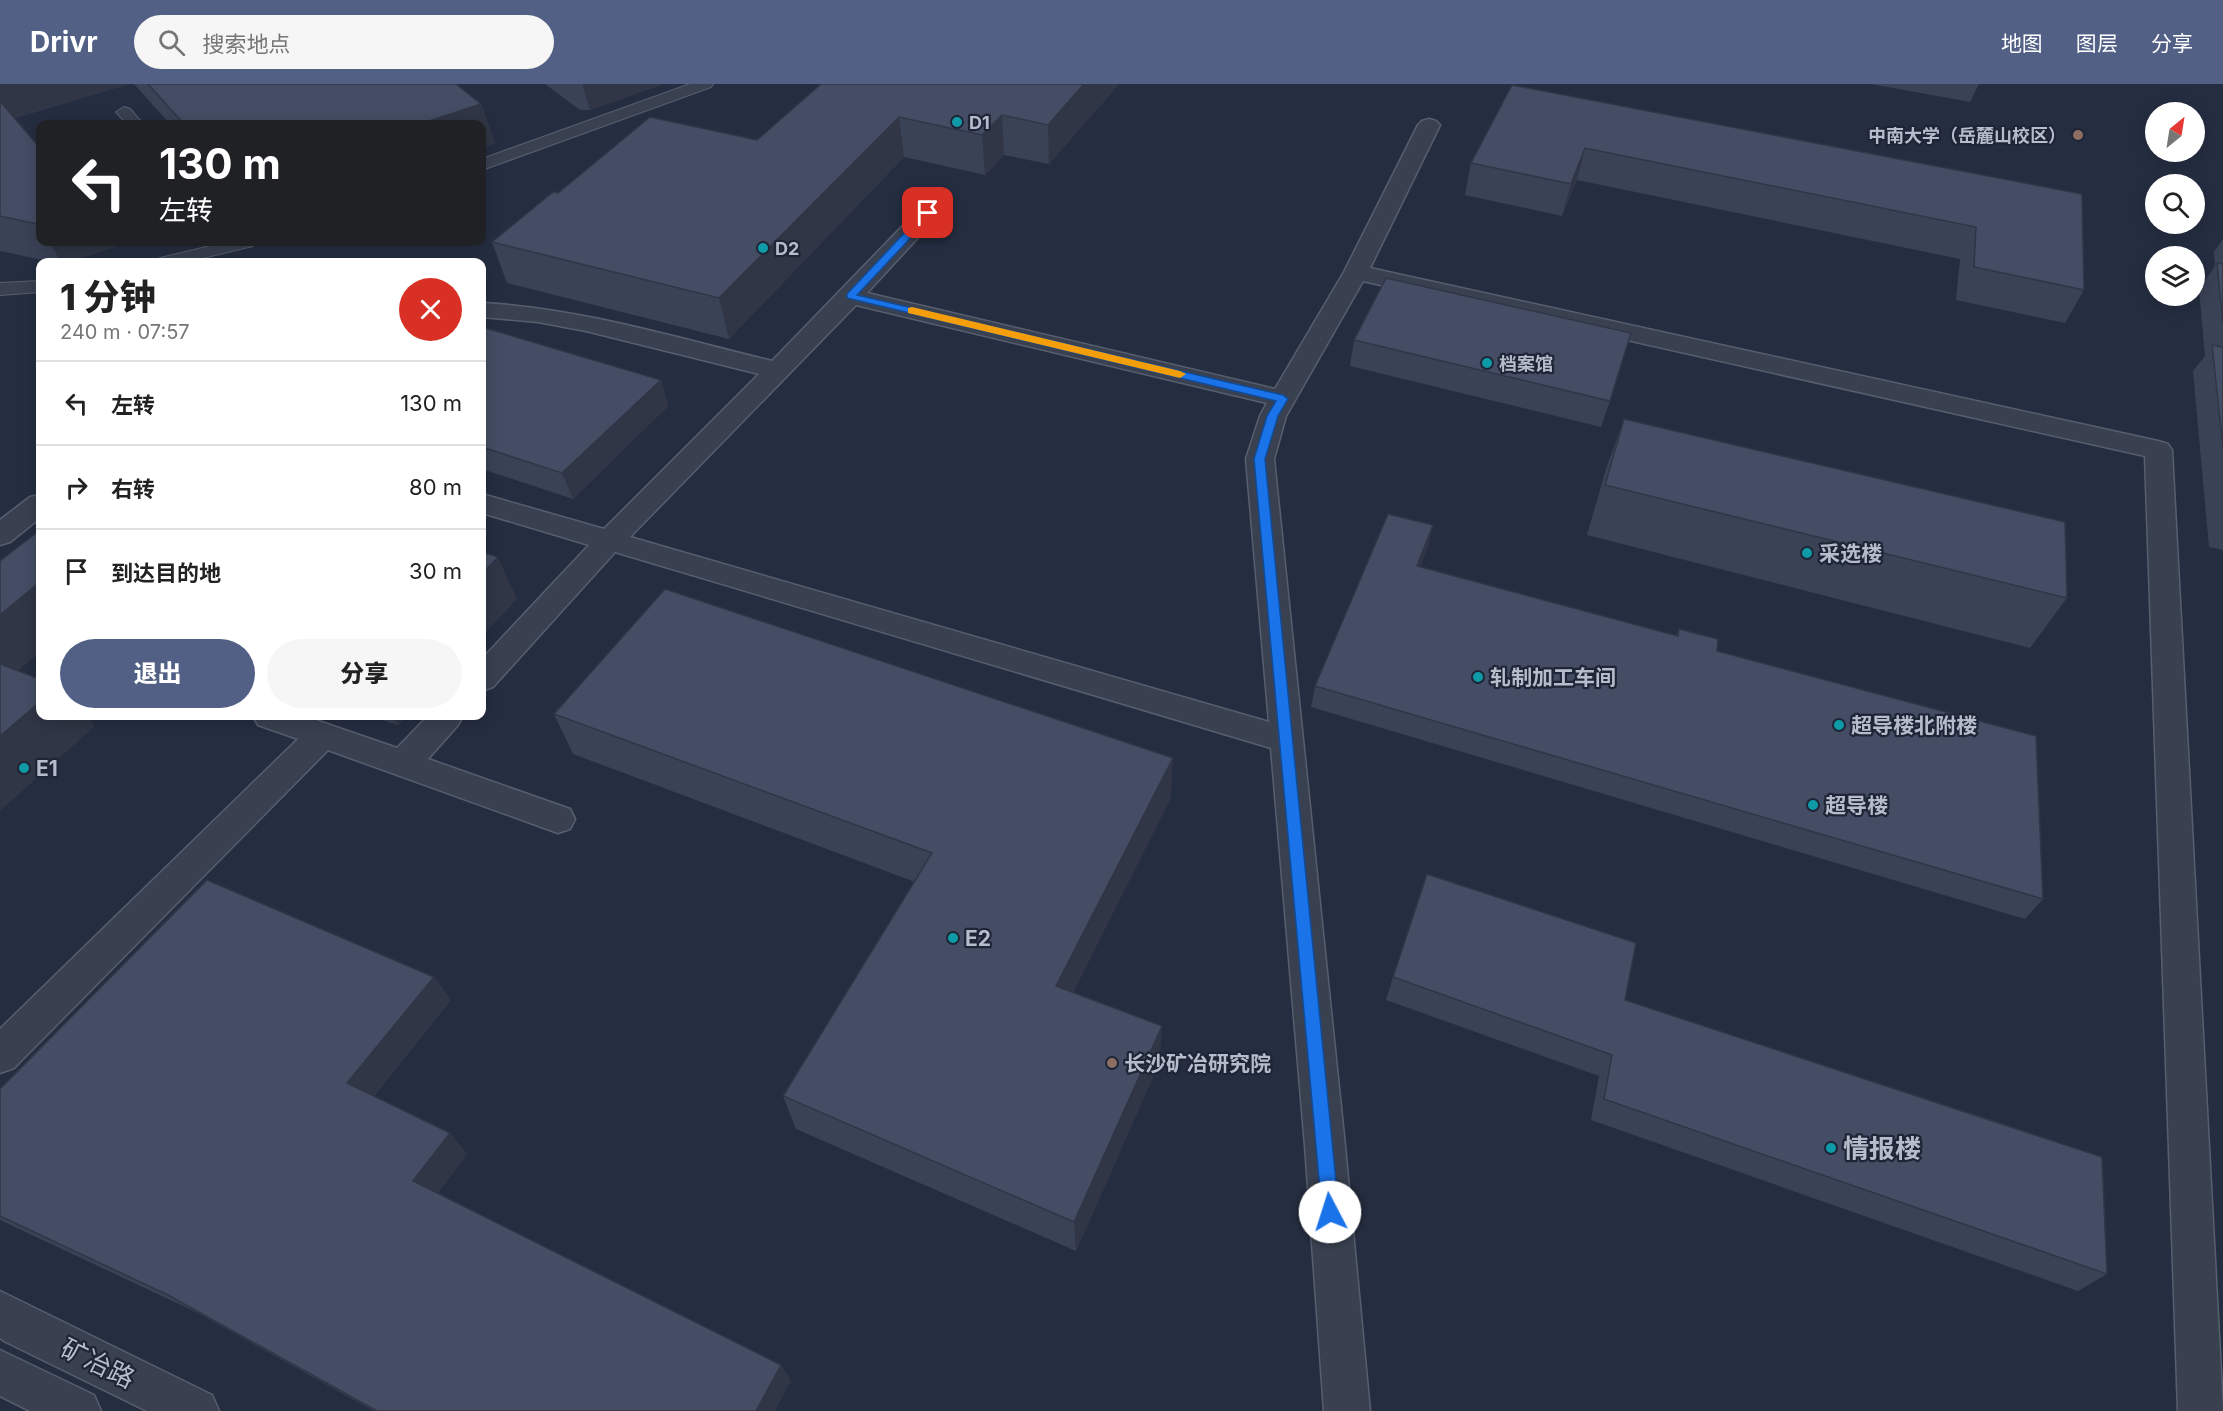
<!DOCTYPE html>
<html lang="zh">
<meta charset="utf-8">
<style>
body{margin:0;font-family:Inter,"Noto Sans SC",sans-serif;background:#f6f6f6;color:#222;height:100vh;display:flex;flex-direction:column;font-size:22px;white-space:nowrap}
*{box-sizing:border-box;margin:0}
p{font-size:20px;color:#767676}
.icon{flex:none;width:33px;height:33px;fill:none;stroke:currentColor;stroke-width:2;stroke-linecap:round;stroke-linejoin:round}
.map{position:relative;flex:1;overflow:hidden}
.side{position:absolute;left:36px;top:174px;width:450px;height:462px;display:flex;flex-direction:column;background:#fff;border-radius:12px;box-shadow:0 3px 15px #0003}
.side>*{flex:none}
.hud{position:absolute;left:36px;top:36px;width:450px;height:126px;border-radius:12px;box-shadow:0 3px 15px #0003;background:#202124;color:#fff;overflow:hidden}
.needle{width:39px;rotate:30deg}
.tools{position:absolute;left:2145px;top:18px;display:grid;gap:12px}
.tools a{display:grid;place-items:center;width:60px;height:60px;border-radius:50%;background:#fff;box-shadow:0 3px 15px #0003;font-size:30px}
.pin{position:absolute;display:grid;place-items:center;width:51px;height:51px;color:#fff;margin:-26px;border-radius:12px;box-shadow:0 3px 9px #0006}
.me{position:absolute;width:66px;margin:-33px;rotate:355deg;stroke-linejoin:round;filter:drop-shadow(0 0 4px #0008)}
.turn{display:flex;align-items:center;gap:21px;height:126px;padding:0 24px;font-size:27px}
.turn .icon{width:78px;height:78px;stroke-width:2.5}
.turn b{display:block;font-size:42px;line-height:51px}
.round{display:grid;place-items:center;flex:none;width:63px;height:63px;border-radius:32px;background:#f6f6f6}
.head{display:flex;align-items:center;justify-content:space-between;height:102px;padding:0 24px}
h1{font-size:36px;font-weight:800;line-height:45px}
.primary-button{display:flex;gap:12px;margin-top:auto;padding:12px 24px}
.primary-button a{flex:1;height:69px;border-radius:36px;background:#516084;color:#fff;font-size:24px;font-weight:800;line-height:69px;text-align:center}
.primary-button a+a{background:#f6f6f6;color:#222}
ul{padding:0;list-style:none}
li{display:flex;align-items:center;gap:18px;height:84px;padding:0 24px;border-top:2px solid #e0e0e0}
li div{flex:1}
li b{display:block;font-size:22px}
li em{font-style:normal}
header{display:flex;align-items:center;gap:36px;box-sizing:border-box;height:84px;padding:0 30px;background:#516084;color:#fff}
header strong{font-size:28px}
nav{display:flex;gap:33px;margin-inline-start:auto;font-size:21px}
.search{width:420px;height:54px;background:#f6f6f6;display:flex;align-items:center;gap:15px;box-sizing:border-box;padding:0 21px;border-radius:33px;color:#767676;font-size:22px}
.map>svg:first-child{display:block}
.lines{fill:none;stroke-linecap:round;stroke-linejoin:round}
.service-casing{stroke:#575e6e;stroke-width:2}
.minor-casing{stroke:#575e6e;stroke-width:3}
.service{fill:#394151;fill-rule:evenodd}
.minor{fill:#394151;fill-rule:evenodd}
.wall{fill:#3a4256}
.shaded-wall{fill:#303646}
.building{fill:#444d64;stroke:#303646;stroke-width:1.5}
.route{fill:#1a73e8;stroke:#114b97;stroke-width:1.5}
.slow{fill:#f59e0b}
.culture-dot{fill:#0f9aa8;stroke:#1e2536;stroke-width:2}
.education-dot{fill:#8d6e63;stroke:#1e2536;stroke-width:2}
.labels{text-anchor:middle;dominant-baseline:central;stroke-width:4.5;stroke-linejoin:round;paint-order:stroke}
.far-poi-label{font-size:18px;font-weight:bold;fill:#b6bccb;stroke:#1e2536;text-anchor:start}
.poi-label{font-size:21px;font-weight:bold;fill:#b6bccb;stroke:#1e2536;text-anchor:start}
.near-poi-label{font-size:26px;font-weight:bold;fill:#b6bccb;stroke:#1e2536;text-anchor:start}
.near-street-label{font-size:26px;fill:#b6bccb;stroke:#1e2536}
</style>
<header>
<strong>Drivr</strong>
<div class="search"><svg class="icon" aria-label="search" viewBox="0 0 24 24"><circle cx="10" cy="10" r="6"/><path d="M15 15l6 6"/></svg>搜索地点</div>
<nav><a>地图</a><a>图层</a><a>分享</a></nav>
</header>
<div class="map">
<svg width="2223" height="1327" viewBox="0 0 2223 1327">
<rect width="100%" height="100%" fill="#252e41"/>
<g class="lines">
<g class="service-casing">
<g id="service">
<polygon points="690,0 713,0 711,3 482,86 482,75"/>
<polygon points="124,23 130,25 143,40 127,40 116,28"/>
<polygon points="227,158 256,158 253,162 186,178 157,178 160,174"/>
<polygon points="40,197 40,208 0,211 0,199"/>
</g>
</g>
<g class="minor-casing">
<g id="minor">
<path d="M1429,35L1436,37L1440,41L1370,184L2158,357L2168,360L2172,366L2223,1327H2178L2145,372L1363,197L1286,332L1274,375L1345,1062L1370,1327H1324L1305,1062L1271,664L615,468L493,603L482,607V575L589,461L482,429V410L604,445L759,290L586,247L538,238L482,233V219C580,224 677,254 772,277L920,124L928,122L936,124L939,129L936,134L867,209L1275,305L1344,188L1418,41L1422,37ZM856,221L1267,319L1260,332L1246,375L1269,638L630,453Z"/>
<polygon points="40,411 40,434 10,458 0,461 0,436 30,413"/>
<polygon points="253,632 304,632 397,664 428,632 463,632 458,641 428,675 570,725 575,735 570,745 558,749 328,666 14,984 0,989 0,945 298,655 258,641"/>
<polygon points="0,1207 212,1311 219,1327 147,1327 4,1257 0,1254"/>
<polygon points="0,1266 94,1311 101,1327 30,1327 0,1312"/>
</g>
</g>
<use href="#service" class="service"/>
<use href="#minor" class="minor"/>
</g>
<g class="wall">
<polygon points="0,0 129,0 15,34 40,64 40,158 129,158 70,178 52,178 0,167"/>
<polygon points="134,0 277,0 481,20 495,59 482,64 482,40 170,40"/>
<polygon points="545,0 663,0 590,26 580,26"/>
<polygon points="821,0 1119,0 1049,80 1004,71 985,91 904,73 729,255 507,199 492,158 558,109 757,56"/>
<polygon points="1871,0 1979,0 1970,18"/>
<polygon points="1512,1 2082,110 2084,206 2065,239 1956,216 1960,175 1577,96 1562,132 1465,111 1471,79"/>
<polygon points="2223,155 2223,466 2209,463 2193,287 2205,272 2199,205 2215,182 2214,168"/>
<polygon points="482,243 661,296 668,322 573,415 482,385"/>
<polygon points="1354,256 1610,317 1601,343 1350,282"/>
<polygon points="1624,335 2067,514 2030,564 1587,451 1606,385"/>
<polygon points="1433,441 1428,463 1420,482 1676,552 1679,545 1717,567 2043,815 2025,835 1311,623 1315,602"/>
<polygon points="554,630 1171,713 1073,908 1160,977 1076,1167 796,1045 783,1012 915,798 573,670"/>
<polygon points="370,632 407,632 398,641"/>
<polygon points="434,893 451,916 374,1012 467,1070 437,1110 781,1281 791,1297 774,1327 374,1327 196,1228 0,1136 0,1005"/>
<polygon points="1393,893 1625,916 2107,1190 2078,1207 1591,1036 1599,992 1386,916"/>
</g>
<g class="shaded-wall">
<polygon points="0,0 129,0 8,36 0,24"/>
<polygon points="582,0 663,0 590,26"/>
<polygon points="1084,0 1119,0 1049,80 1048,41"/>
<polygon points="481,20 495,59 482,64 482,40 420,40"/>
<polygon points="1002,31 1004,71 985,91 982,51"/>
<polygon points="899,33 904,73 729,255 719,214"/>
<polygon points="1585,64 1577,96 1562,132 1571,100"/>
<polygon points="48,158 129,158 70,178 62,178"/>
<polygon points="661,296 668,322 573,415 562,389"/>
<polygon points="1433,441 1428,463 1412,503 1417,482"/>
<polygon points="498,473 517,515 482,552 482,490"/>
<polygon points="40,498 40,568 0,602 0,531"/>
<polygon points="40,618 40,632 86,632 95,642 0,727 0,652"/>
<polygon points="392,632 407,632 398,641"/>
<polygon points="1173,674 1171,713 1059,937 1056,902"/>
<polygon points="434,893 451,916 367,1020 347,999"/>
<polygon points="1162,942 1160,977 1076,1167 1074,1138"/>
<polygon points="450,1049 467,1070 432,1117 413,1097"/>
<polygon points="781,1281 791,1297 774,1327 756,1327"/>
</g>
<g class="building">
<polygon points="148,0 456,0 481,20 420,40 184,40"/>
<polygon points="821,0 1084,0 1048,41 1002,31 982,51 899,33 719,214 492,158 553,108 558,109 650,33 757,56"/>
<polygon points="1512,1 2082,110 2084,206 1974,183 1976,143 1585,64 1571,100 1471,79"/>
<polygon points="0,17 40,64 40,139 37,140 0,132"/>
<polygon points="2217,179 2223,180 2223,240"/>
<polygon points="1386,194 1631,249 1610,317 1354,256"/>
<polygon points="482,243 661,296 562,389 482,363"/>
<polygon points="2212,261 2223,263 2223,364"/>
<polygon points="1624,335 2065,438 2067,514 1605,401"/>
<polygon points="1388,430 1433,441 1417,482 1678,552 1679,545 1718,555 1717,567 2036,652 2043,815 1315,602"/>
<polygon points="40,446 40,498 0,531 0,477"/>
<polygon points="482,468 498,473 482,490"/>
<polygon points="665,505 1173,674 1056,902 1162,942 1074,1138 783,1012 932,769 554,630"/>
<polygon points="0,580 40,595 40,618 0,652"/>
<polygon points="1427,790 1636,859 1625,916 2102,1073 2107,1190 1604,1015 1612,971 1393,893"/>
<polygon points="207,796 434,893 347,999 450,1049 413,1097 781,1281 756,1327 377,1327 168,1211 0,1132 0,1005"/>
</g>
<polygon class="route" points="928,126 932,127 932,131 857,211 1283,311 1288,315 1278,332 1265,375 1339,1128 1337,1134 1330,1137 1324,1134 1322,1128 1254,375 1267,332 1276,317 847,214 847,210 925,127"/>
<polygon class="slow" points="912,223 1180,287 1186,290 1180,294 908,229 908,224"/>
<g class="culture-dot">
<circle cx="957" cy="38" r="6"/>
<circle cx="763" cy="164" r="6"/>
<circle cx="1487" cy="279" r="6"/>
<circle cx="1807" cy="469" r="6"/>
<circle cx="1478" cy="593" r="6"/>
<circle cx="1839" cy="641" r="6"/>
<circle cx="24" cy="684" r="6"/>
<circle cx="1813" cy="721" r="6"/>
<circle cx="953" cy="854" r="6"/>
<circle cx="1831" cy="1064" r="6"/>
</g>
<g class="education-dot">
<circle cx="2078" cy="51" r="6"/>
<circle cx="1112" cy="979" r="6"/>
</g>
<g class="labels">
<g class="far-poi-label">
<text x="969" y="38">D1</text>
<text x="2066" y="51" text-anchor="end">中南大学（岳麓山校区）</text>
<text x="775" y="164">D2</text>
<text x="1499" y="279">档案馆</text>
</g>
<g class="poi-label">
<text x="1819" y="469">采选楼</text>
<text x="1490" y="593">轧制加工车间</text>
<text x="1851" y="641">超导楼北附楼</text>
<text x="36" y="684">E1</text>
<text x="1825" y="721">超导楼</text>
<text x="965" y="854">E2</text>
<text x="1124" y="979">长沙矿冶研究院</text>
</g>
<g class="near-poi-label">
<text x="1843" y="1064">情报楼</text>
</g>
<g class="near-street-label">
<text transform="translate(98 1279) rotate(26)">矿冶路</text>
</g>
</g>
</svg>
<div class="tools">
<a><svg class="needle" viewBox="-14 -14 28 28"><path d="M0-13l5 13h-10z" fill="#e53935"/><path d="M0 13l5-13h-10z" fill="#767676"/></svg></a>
<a><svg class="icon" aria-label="search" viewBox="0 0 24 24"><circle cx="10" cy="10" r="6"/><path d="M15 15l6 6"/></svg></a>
<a><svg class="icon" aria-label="layers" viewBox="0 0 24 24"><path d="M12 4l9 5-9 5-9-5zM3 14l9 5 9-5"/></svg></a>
</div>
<div class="pin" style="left:928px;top:129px;background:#d93025"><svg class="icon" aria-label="arrive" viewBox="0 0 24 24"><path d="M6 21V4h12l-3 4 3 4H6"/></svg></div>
<svg class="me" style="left:1330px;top:1128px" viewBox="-20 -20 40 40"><circle r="19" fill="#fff"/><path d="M0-13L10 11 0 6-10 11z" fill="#1a73e8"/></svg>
<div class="hud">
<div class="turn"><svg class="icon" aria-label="left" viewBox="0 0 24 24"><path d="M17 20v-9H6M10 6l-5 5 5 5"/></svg><div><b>130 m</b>左转</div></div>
</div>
<section class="side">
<div class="head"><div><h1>1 分钟</h1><p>240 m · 07:57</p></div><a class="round" style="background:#d93025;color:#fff"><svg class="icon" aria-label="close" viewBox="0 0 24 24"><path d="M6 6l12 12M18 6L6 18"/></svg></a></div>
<ul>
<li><svg class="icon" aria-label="left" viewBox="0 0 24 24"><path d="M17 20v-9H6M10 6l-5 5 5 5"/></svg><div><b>左转</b></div><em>130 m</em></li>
<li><svg class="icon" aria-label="right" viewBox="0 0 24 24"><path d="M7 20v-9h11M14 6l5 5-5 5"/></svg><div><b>右转</b></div><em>80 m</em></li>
<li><svg class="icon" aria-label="arrive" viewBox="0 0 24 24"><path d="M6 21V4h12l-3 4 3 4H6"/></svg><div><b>到达目的地</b></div><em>30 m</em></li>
</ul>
<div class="primary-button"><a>退出</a><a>分享</a></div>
</section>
</div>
